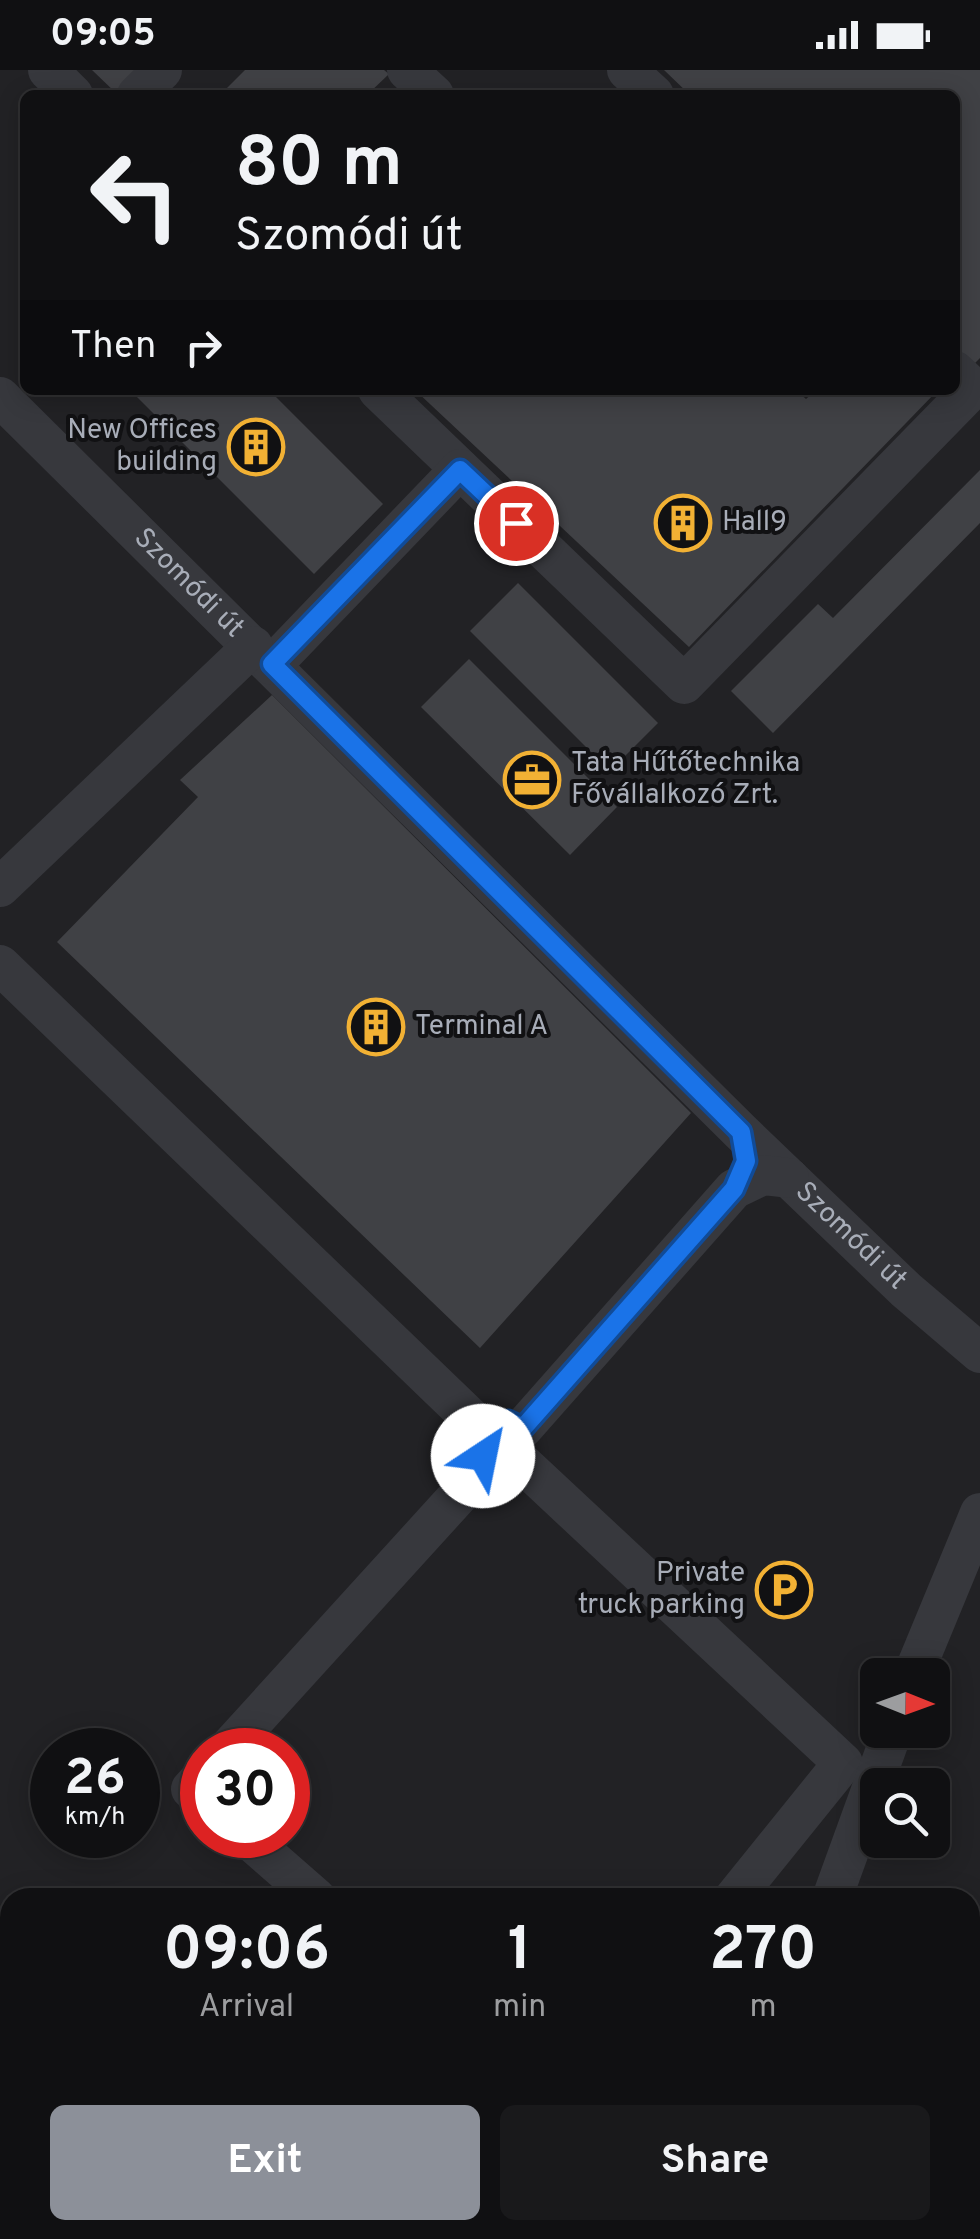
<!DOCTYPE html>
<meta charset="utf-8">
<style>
body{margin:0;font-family:Overpass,sans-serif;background:#19191b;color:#f1f3f6;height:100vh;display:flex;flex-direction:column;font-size:38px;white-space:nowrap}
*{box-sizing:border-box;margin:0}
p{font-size:32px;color:#9c9d9f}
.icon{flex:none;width:55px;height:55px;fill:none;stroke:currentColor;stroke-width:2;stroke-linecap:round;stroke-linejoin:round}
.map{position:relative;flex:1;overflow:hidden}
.side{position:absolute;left:0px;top:1818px;width:980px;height:352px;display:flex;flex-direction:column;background:#101012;border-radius:30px 30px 0 0;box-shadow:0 5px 25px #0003,0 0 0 2px #303032}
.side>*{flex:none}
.hud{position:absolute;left:20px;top:20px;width:940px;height:305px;border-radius:15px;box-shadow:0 5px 25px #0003,0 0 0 2px #303032;background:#101012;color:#f1f3f6;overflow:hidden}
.needle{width:65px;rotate:91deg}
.buttons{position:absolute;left:860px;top:1588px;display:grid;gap:20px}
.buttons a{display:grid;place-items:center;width:90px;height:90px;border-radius:15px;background:#101012;box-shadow:0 5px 25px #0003,0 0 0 2px #303032;font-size:50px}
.speed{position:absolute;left:30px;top:1658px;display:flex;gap:20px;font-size:50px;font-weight:700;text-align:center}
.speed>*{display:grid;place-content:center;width:130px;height:130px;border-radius:50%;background:#101012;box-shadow:0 5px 25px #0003,0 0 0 2px #303032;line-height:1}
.speed small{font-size:25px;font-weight:400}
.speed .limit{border:15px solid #d22;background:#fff;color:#111}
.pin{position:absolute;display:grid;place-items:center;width:85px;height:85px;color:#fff;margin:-42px;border:5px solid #fff;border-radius:50%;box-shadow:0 2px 10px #0007}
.me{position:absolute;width:110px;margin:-55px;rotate:34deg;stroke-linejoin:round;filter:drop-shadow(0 0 8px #0008)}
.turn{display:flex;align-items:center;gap:35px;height:210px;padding:0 50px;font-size:45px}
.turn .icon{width:130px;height:130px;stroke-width:2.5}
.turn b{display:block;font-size:70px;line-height:85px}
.then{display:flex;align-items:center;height:95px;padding:0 50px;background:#0003;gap:20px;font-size:38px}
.eta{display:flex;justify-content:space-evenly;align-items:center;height:170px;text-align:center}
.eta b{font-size:60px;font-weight:700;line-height:70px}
.action{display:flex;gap:20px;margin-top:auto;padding:20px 50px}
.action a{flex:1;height:115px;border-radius:15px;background:#8c9099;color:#fff;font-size:40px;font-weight:700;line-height:115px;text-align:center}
.action a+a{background:#19191b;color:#f1f3f6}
.status{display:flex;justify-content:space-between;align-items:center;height:70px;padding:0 50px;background:#101012;direction:ltr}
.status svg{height:28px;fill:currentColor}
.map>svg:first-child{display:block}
.built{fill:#222225;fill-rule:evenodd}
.building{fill:#404145}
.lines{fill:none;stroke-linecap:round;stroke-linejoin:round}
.minor{stroke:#37383d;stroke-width:40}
.route-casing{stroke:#114b97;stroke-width:25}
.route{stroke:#1a73e8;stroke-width:18}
.labels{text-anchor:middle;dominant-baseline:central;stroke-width:8;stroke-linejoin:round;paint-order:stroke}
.poi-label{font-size:28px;fill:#a8adb8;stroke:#111113;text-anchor:start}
.street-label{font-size:28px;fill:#a8adb8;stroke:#111113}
</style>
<div class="status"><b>09:05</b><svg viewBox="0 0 49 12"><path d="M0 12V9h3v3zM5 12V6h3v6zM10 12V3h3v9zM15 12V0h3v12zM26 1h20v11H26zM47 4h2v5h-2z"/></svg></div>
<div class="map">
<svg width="980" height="2169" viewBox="0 0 980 2169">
<rect width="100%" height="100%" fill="#161618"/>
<path class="built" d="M0,0H980V1845L970,1840V1828L933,1823L930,1828H10V2160H794L790,2169H0ZM25,25H955V320H25ZM878,1605H932V1660H878ZM52,1680H138V1765H52ZM202,1680H288V1765H202ZM878,1715H932V1770H878Z"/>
<g class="building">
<polygon points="92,0 140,0 117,24"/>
<polygon points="245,0 384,0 389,4 367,25 220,25"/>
<polygon points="664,0 980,0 980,288 969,299 955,285 955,25 690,25"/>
<polygon points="130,320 269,320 383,434 314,504"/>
<polygon points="415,320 796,320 806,329 816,320 938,320 689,577"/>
<polygon points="980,400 980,453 773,663 731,621 818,534 833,548"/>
<polygon points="518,513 658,653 610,701 470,561"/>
<polygon points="469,589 617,737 570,785 421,637"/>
<polygon points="272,625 691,1043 480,1278 57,872 198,727 180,710"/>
</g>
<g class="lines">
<g class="minor">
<polyline points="48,0 73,25"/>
<polyline points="407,0 434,25"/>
<polyline points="627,0 654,25"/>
<polyline points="137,25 162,0"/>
<polyline points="378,320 684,614 973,318 955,301"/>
<path id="s1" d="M0,327L741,1062L906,1220L980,1283"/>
<polyline points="272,595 460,399"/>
<polyline points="0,817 253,576"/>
<polyline points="0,895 485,1362"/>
<polyline points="523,1358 734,1119 763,1105 789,1108"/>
<polyline points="523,1394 843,1693 734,1828"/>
<polyline points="913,1605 980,1443"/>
<polyline points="227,1680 488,1393"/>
<polyline points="202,1707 191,1719 202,1729"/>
<polyline points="244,1765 316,1828"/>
<polyline points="832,1828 893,1660"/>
<polyline points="625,2169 633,2160"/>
<polyline points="684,2169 689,2160"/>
</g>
</g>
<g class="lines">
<g class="route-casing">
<polyline id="route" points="483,1386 482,1370 491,1356 508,1351 523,1358 734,1119 746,1091 741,1062 272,594 460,400 516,453"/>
</g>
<use href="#route" class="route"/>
</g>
<defs>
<g id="building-ring" transform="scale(2.875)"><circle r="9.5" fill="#111113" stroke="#f2b134" stroke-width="1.5"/><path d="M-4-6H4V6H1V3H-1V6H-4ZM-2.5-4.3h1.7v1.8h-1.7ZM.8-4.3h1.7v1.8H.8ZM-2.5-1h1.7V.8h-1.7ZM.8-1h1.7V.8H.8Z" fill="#f2b134"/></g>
<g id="office-ring" transform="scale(2.875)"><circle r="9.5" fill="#111113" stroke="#f2b134" stroke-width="1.5"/><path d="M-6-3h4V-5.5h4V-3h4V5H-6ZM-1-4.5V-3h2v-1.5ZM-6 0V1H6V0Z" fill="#f2b134"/></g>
<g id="parking-ring" transform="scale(2.875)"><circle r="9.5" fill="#111113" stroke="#f2b134" stroke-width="1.5"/><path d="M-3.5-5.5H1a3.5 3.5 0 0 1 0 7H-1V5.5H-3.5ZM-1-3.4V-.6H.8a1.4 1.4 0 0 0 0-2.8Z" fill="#f2b134"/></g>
</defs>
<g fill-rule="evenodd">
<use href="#building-ring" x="256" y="377"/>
<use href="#building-ring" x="683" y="453"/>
<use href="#office-ring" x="532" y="710"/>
<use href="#building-ring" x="376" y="957"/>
<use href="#parking-ring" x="784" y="1520"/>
</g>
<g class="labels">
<g class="poi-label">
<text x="217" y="361" text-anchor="end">New Offices<tspan x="217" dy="32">building</tspan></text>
<text x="722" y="453">Hall9</text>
<text x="571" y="694">Tata Hűtőtechnika<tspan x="571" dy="32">Fővállalkozó Zrt.</tspan></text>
<text x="415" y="957">Terminal A</text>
<text x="745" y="1504" text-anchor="end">Private<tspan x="745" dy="32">truck parking</tspan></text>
</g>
<g class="street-label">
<text stroke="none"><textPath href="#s1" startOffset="265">Szomódi út</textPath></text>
<text stroke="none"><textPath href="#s1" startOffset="1195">Szomódi út</textPath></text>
</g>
</g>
</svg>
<div class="buttons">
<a><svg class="needle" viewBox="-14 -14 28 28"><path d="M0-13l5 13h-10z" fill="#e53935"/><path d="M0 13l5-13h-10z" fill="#9c9d9f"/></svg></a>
<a><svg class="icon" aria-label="search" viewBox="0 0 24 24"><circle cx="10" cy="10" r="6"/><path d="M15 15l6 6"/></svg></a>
</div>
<div class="speed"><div>26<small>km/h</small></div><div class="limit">30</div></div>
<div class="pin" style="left:516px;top:453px;background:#d93025"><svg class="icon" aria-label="arrive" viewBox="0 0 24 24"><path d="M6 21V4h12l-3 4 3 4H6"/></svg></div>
<svg class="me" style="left:483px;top:1386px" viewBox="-20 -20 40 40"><circle r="19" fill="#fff"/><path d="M0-13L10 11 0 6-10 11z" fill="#1a73e8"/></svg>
<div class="hud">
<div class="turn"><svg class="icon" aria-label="left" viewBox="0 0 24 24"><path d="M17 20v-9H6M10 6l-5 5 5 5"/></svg><div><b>80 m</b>Szomódi út</div></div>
<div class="then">Then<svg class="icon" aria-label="right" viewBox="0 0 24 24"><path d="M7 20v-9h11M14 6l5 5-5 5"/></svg></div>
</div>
<section class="side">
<div class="eta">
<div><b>09:06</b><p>Arrival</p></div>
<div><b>1</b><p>min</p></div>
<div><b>270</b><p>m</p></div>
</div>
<div class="action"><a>Exit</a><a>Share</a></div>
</section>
</div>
